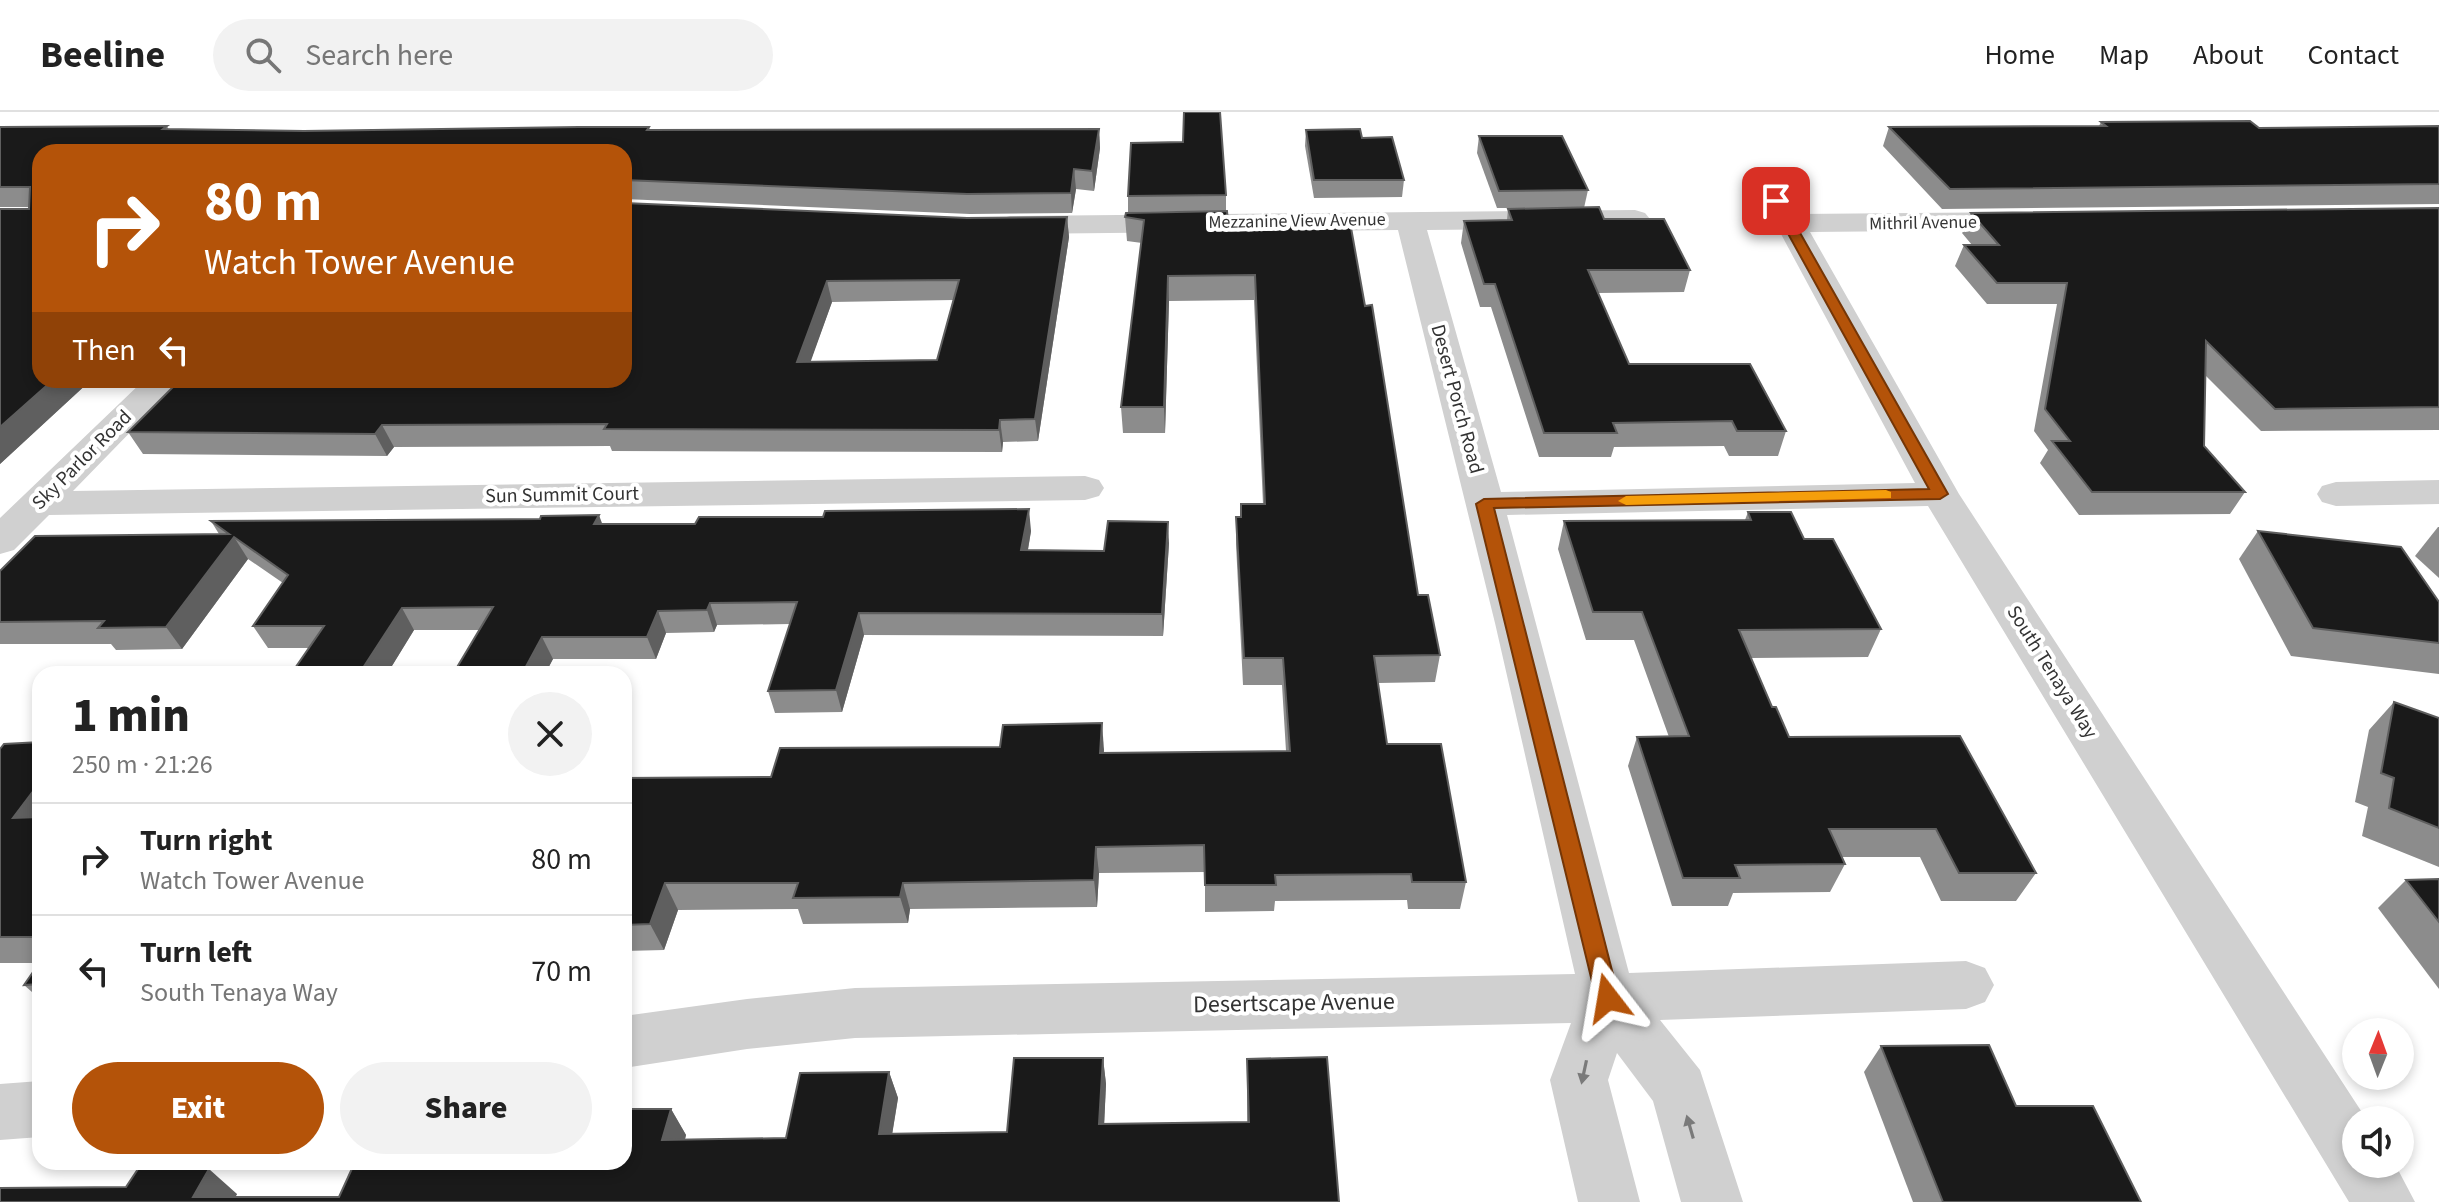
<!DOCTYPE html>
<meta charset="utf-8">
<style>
body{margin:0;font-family:"Source Sans 3",sans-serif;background:#f2f2f2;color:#222;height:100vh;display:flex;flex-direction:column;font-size:30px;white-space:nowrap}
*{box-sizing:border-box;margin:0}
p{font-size:26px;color:#767676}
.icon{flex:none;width:44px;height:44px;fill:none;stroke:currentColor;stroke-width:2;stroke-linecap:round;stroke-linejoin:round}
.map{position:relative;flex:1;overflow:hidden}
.sheet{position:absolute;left:32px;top:554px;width:600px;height:504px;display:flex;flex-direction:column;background:#fff;border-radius:24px;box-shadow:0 4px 12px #0003}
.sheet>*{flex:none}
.hud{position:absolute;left:32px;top:32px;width:600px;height:244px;border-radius:24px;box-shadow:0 4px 12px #0003;background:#b45309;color:#fff;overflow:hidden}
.needle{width:52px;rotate:1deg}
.fabs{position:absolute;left:2342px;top:906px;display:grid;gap:16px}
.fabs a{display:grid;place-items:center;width:72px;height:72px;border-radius:50%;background:#fff;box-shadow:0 4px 12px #0003;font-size:40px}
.pin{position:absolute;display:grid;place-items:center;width:68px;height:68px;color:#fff;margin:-34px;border-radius:16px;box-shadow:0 4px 12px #0006}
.me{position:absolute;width:88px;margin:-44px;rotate:346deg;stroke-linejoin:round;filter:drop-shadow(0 0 6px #0008)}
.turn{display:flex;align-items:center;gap:28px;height:168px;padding:0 40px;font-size:36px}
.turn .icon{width:104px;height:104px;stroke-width:2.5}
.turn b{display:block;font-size:56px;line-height:68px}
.then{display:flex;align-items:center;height:76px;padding:0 40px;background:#0003;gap:16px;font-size:30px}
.round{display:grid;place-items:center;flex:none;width:84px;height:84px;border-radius:42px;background:#f2f2f2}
.overview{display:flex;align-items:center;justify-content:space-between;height:136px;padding:0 40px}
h1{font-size:48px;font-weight:800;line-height:60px}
.primary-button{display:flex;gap:16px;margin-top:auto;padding:16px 40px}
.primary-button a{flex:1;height:92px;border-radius:48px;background:#b45309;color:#fff;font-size:32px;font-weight:800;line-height:92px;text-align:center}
.primary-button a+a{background:#f2f2f2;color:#222}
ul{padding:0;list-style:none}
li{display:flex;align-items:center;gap:24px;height:112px;padding:0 40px;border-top:2px solid #e0e0e0}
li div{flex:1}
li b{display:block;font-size:30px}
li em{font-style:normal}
header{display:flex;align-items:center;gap:48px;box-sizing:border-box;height:112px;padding:0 40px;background:#fff;border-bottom:2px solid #e0e0e0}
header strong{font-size:38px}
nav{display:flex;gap:44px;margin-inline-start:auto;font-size:28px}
.search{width:560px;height:72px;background:#f2f2f2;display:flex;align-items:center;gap:20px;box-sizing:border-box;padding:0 28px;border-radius:44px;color:#767676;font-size:30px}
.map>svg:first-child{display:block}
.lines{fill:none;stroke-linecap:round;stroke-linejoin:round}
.minor{fill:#d0d0d0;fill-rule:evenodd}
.wall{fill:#8c8c8c;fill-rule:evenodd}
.shaded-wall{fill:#5f5f5f}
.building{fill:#1a1a1a;stroke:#5f5f5f;stroke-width:2;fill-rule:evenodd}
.oneway{fill:#7a7a7a}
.route{fill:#b45309;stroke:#753606;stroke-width:2}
.slow{fill:#f59e0b}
.labels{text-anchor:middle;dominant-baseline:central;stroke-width:8;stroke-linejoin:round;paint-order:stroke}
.far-street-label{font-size:18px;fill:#333;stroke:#fff}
.street-label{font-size:20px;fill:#333;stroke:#fff}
.near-street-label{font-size:24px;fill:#333;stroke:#fff}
</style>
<header>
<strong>Beeline</strong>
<div class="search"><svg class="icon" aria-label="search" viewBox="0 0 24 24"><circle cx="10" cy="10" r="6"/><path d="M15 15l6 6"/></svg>Search here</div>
<nav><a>Home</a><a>Map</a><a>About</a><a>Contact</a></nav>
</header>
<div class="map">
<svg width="2439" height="1090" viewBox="0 0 2439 1090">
<rect width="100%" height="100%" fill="#fff"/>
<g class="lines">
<g class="minor">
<polygon points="1761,58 1771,60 1799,102 2028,100 2038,103 2043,109 2038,115 2028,118 1810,120 1959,382 2367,1008 2356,1008 2356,1052 2395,1052 2415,1090 2349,1090 1928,394 1507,403 1629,861 1966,849 1985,856 1994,873 1985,890 1966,897 1660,908 1700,958 1743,1090 1681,1090 1653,989 1617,941 1608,968 1640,1090 1578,1090 1550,968 1571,911 855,926 747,937 624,956 624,904 747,887 855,876 1575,862 1495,511 1398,118 1010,122 1000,119 995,113 1000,107 1010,104 1635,98 1645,101 1650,107 1645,113 1635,116 1427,118 1501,380 1915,371 1775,111 1747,66 1751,60"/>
<polygon points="144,268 181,268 73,379 1085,364 1099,368 1104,376 1099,384 1085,388 49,403 14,438 0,442 0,406"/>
<polygon points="2439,368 2439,392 2336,394 2322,390 2317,382 2322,374 2336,370"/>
<polygon points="40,969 40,1025 0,1028 0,972"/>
</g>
</g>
<g class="wall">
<polygon points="2101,10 2259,16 2439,14 2439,92 1942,97 1883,34 1889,15 2099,14"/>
<polygon points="167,14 169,18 304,19 649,15 650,18 1099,17 1100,36 1094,79 1076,77 1072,101 970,102 624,87 624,40 40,40 40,268 91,268 0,352 29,95 0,95 0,15"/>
<polygon points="1306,18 1362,26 1404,68 1402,85 1314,86 1305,34"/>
<polygon points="1479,24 1588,78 1584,96 1497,96 1477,41"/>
<polygon points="1226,83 1226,99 1128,100 1128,84"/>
<path d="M624,91L967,106L1067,105L1069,125L1038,329L1003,330L1002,340L612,339L610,334L394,335L387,344L143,342L128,320L624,268ZM953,188L937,248L810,250L832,190Z"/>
<polygon points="2439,96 2439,318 2261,319 2205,263 2204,334 2245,380 2230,402 2079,403 2040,351 2048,338 2034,319 2057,192 1987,192 1955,154 1964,133 1972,133 1962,121 1971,101"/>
<polygon points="1508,97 1604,107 1690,158 1684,180 1598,181 1629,252 1786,319 1778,344 1729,344 1724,334 1614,335 1611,345 1539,345 1491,195 1480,195 1461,131 1464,109 1507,108"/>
<polygon points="1125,105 1228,110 1418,483 1440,543 1435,570 1378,571 1387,632 1466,770 1460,797 1408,797 1407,788 1275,789 1274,799 1205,800 1205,760 1099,761 1097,795 910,797 908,811 803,812 798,797 678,798 664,838 624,839 624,666 771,665 1104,641 1286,639 1282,573 1243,573 1236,432 1236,405 1241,405 1241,392 1263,392 1254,188 1169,189 1165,321 1123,321 1121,295 1142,131 1127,129"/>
<polygon points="1748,400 1804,427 1881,517 1868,545 1751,546 1772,595 1789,625 2036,761 2016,789 1941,789 1920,745 1842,745 1845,752 1830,780 1733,781 1728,794 1672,794 1628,654 1637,625 1669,625 1634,528 1586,528 1558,437 1564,409 1745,408"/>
<polygon points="211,409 602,412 1031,419 1028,438 1104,439 1169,431 1163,524 864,523 842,600 775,601 768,579 790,512 717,513 714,520 666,521 656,547 553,547 545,562 453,562 480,518 414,518 387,562 291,562 309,536 268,536 253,514 283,471 248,447 182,537 116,538 111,532 0,532 0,459 219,422"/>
<polygon points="2438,415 2439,415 2439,466 2415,444"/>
<polygon points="2258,419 2439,490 2439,562 2291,544 2239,447"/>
<polygon points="2394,590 2439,606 2439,755 2362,724 2368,695 2355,690 2369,618"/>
<polygon points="40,630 40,887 24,873 39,851 0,851 0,637"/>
<polygon points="2439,767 2439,877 2378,796 2406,768"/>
<polygon points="1881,934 2016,994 2141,1090 1913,1090 1864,960"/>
<polygon points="1103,946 1106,972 1104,1012 1247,1010 1247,947 1339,1090 0,1090 126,1075 237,1082 235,1085 339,1085 624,1050 671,997 686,1023 685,1028 786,1026 889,960 898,986 892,1022 1007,1020"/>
</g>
<g class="shaded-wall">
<polygon points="1099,17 1100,36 1094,79 1092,59"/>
<polygon points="1074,57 1076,77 1072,101 1071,81"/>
<polygon points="1067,105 1069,125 1038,329 1035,307"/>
<polygon points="1168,164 1169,189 1165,321 1164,295"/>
<polygon points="827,169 832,190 803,271 797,250"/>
<polygon points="53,268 91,268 0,352 0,315"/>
<polygon points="1000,308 1003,330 1002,340 999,318"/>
<polygon points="382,313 394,335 387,344 375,322"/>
<polygon points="1029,397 1031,419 1024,460 1021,438"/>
<polygon points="599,403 607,425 594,412"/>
<polygon points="1168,410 1169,431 1163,524 1162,502"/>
<polygon points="234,425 248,447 182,537 166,515"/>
<polygon points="710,491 717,513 714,520 707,498"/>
<polygon points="402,496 414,518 387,562 359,562"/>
<polygon points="658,499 666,521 656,547 647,525"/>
<polygon points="859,501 864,523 842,600 836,578"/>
<polygon points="542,525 553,547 545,562 522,562"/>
<polygon points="1102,611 1104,638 1103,668 1100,641"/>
<polygon points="40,670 40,729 13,706"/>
<polygon points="1096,735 1099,761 1097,795 1094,768"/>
<polygon points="665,771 678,798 664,838 650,812"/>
<polygon points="903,771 910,797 908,811 900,785"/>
<polygon points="1103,946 1106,972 1103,1038 1099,1012"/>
<polygon points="889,960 898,986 888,1048 879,1022"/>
<polygon points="671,997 686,1023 677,1054 662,1028"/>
<polygon points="209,1057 237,1082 233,1090 193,1085"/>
</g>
<g class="building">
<polygon points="1184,0 1220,0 1226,83 1128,84 1131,31 1183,30"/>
<polygon points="2250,9 2259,16 2439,14 2439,72 1950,77 1889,15 2106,14 2101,10"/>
<polygon points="167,14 163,17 304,19 579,15 649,15 647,18 1099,17 1092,59 1074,57 1071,81 967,82 624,68 624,40 40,40 40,268 53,268 0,315 0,97 29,97 30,75 0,75 0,15"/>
<polygon points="1360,17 1362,26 1392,25 1404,68 1314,68 1306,18"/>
<polygon points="1479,24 1562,24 1588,78 1499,79"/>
<path d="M624,91L967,106L1067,105L1035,307L1000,308L999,318L604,317L607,312L382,313L375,322L128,320L180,268H624ZM959,168L937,248L797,250L827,169Z"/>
<polygon points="1599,95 1604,107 1664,107 1690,158 1588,158 1629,252 1750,252 1786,319 1737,319 1732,309 1613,311 1617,321 1544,321 1495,172 1484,172 1464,109 1512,108 1508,97"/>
<polygon points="2439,96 2439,295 2275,297 2206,229 2204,334 2245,380 2092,380 2052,329 2070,329 2045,297 2067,171 1997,171 1964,133 1999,133 1971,101"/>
<polygon points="1227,99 1228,110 1350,110 1365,194 1372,193 1418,483 1428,483 1440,543 1374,544 1387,632 1441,632 1466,770 1412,770 1411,762 1275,763 1276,773 1205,773 1204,733 1096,735 1094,768 903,771 900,785 793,786 798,771 665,771 650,812 624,813 624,666 771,665 780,636 1000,635 1003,613 1102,611 1100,641 1290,639 1283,546 1244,546 1236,405 1241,405 1241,392 1265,392 1255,163 1168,164 1164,295 1121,295 1144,108 1125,105 1126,101"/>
<polygon points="1029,397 1021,438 1104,439 1108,409 1168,410 1162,502 859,501 836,578 768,579 797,490 710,491 707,498 658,499 647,525 542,525 522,562 453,562 493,495 402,496 359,562 291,562 324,514 253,514 288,463 234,425 166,515 98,516 104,509 0,510 0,459 35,424 229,422 211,409 540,407 541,404 599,403 594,412 695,412 699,405 823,405 825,399"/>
<polygon points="1748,400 1791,400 1804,427 1833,427 1881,517 1739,518 1772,595 1776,595 1789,625 1960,624 2036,761 1959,761 1936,717 1829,717 1845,752 1735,753 1740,766 1683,766 1637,625 1689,624 1642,500 1593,500 1564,409 1751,408"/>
<polygon points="2258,419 2401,435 2439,490 2439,531 2313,516"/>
<polygon points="2394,590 2439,606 2439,716 2389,696 2394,666 2381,661"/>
<polygon points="40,630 40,670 13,706 40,705 40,825 0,825 0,637 4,632"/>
<polygon points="2439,767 2439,810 2406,768"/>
<polygon points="40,850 40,872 24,873"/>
<polygon points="1989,933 2016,994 2093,994 2141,1090 1943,1090 1881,934"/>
<polygon points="1327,945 1339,1090 0,1090 0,1076 126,1075 138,1057 209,1057 193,1085 339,1085 355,1050 624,1050 624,997 671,997 662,1028 786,1026 800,961 889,960 879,1022 1007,1020 1014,946 1103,946 1099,1012 1249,1010 1247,947"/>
</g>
<defs><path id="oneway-solid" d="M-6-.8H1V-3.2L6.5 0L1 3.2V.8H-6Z" transform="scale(2)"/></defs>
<g class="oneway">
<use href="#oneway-solid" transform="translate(1584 960) rotate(102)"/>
<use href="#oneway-solid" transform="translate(1690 1015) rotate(-106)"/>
</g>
<polygon class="route" points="1772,86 1782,89 1948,382 1940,387 1494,396 1619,886 1616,893 1608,896 1600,893 1596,886 1476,392 1484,387 1929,377 1770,89"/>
<polygon class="slow" points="1886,378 1891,380 1891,386 1626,393 1618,389 1626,384"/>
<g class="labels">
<g class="far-street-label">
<text transform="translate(1297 109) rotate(-1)">Mezzanine View Avenue</text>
<text transform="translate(1923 111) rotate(-1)">Mithril Avenue</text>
</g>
<g class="street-label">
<text transform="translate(1457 287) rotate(75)">Desert Porch Road</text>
<text transform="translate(82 348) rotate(-45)">Sky Parlor Road</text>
<text transform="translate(562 383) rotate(-1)">Sun Summit Court</text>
<text transform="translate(2052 560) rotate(58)">South Tenaya Way</text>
</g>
<g class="near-street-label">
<text transform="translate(1294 891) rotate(-1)">Desertscape Avenue</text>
</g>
</g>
</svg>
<div class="fabs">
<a><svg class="needle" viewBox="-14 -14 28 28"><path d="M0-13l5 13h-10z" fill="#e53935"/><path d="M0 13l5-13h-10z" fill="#767676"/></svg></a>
<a><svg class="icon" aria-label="sound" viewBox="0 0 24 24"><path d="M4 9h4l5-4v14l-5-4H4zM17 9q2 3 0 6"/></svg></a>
</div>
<div class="pin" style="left:1776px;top:89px;background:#d93025"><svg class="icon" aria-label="arrive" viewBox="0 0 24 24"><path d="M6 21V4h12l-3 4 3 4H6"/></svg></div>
<svg class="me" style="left:1608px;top:886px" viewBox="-20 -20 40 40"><path d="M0-17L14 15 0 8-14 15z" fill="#b45309" stroke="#fff" stroke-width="4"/></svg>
<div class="hud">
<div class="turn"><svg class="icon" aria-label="right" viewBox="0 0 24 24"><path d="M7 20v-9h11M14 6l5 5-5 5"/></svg><div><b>80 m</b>Watch Tower Avenue</div></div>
<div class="then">Then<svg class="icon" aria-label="left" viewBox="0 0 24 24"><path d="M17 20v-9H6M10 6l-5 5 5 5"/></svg></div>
</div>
<section class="sheet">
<div class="overview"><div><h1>1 min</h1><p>250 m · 21:26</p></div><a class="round"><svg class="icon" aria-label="close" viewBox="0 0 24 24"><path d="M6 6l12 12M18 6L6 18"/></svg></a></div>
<ul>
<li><svg class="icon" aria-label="right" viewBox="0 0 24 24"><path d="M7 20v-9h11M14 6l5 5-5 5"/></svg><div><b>Turn right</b><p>Watch Tower Avenue</p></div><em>80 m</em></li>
<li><svg class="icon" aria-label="left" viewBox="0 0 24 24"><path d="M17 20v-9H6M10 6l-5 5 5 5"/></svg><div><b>Turn left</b><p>South Tenaya Way</p></div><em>70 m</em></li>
</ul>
<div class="primary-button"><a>Exit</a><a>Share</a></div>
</section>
</div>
